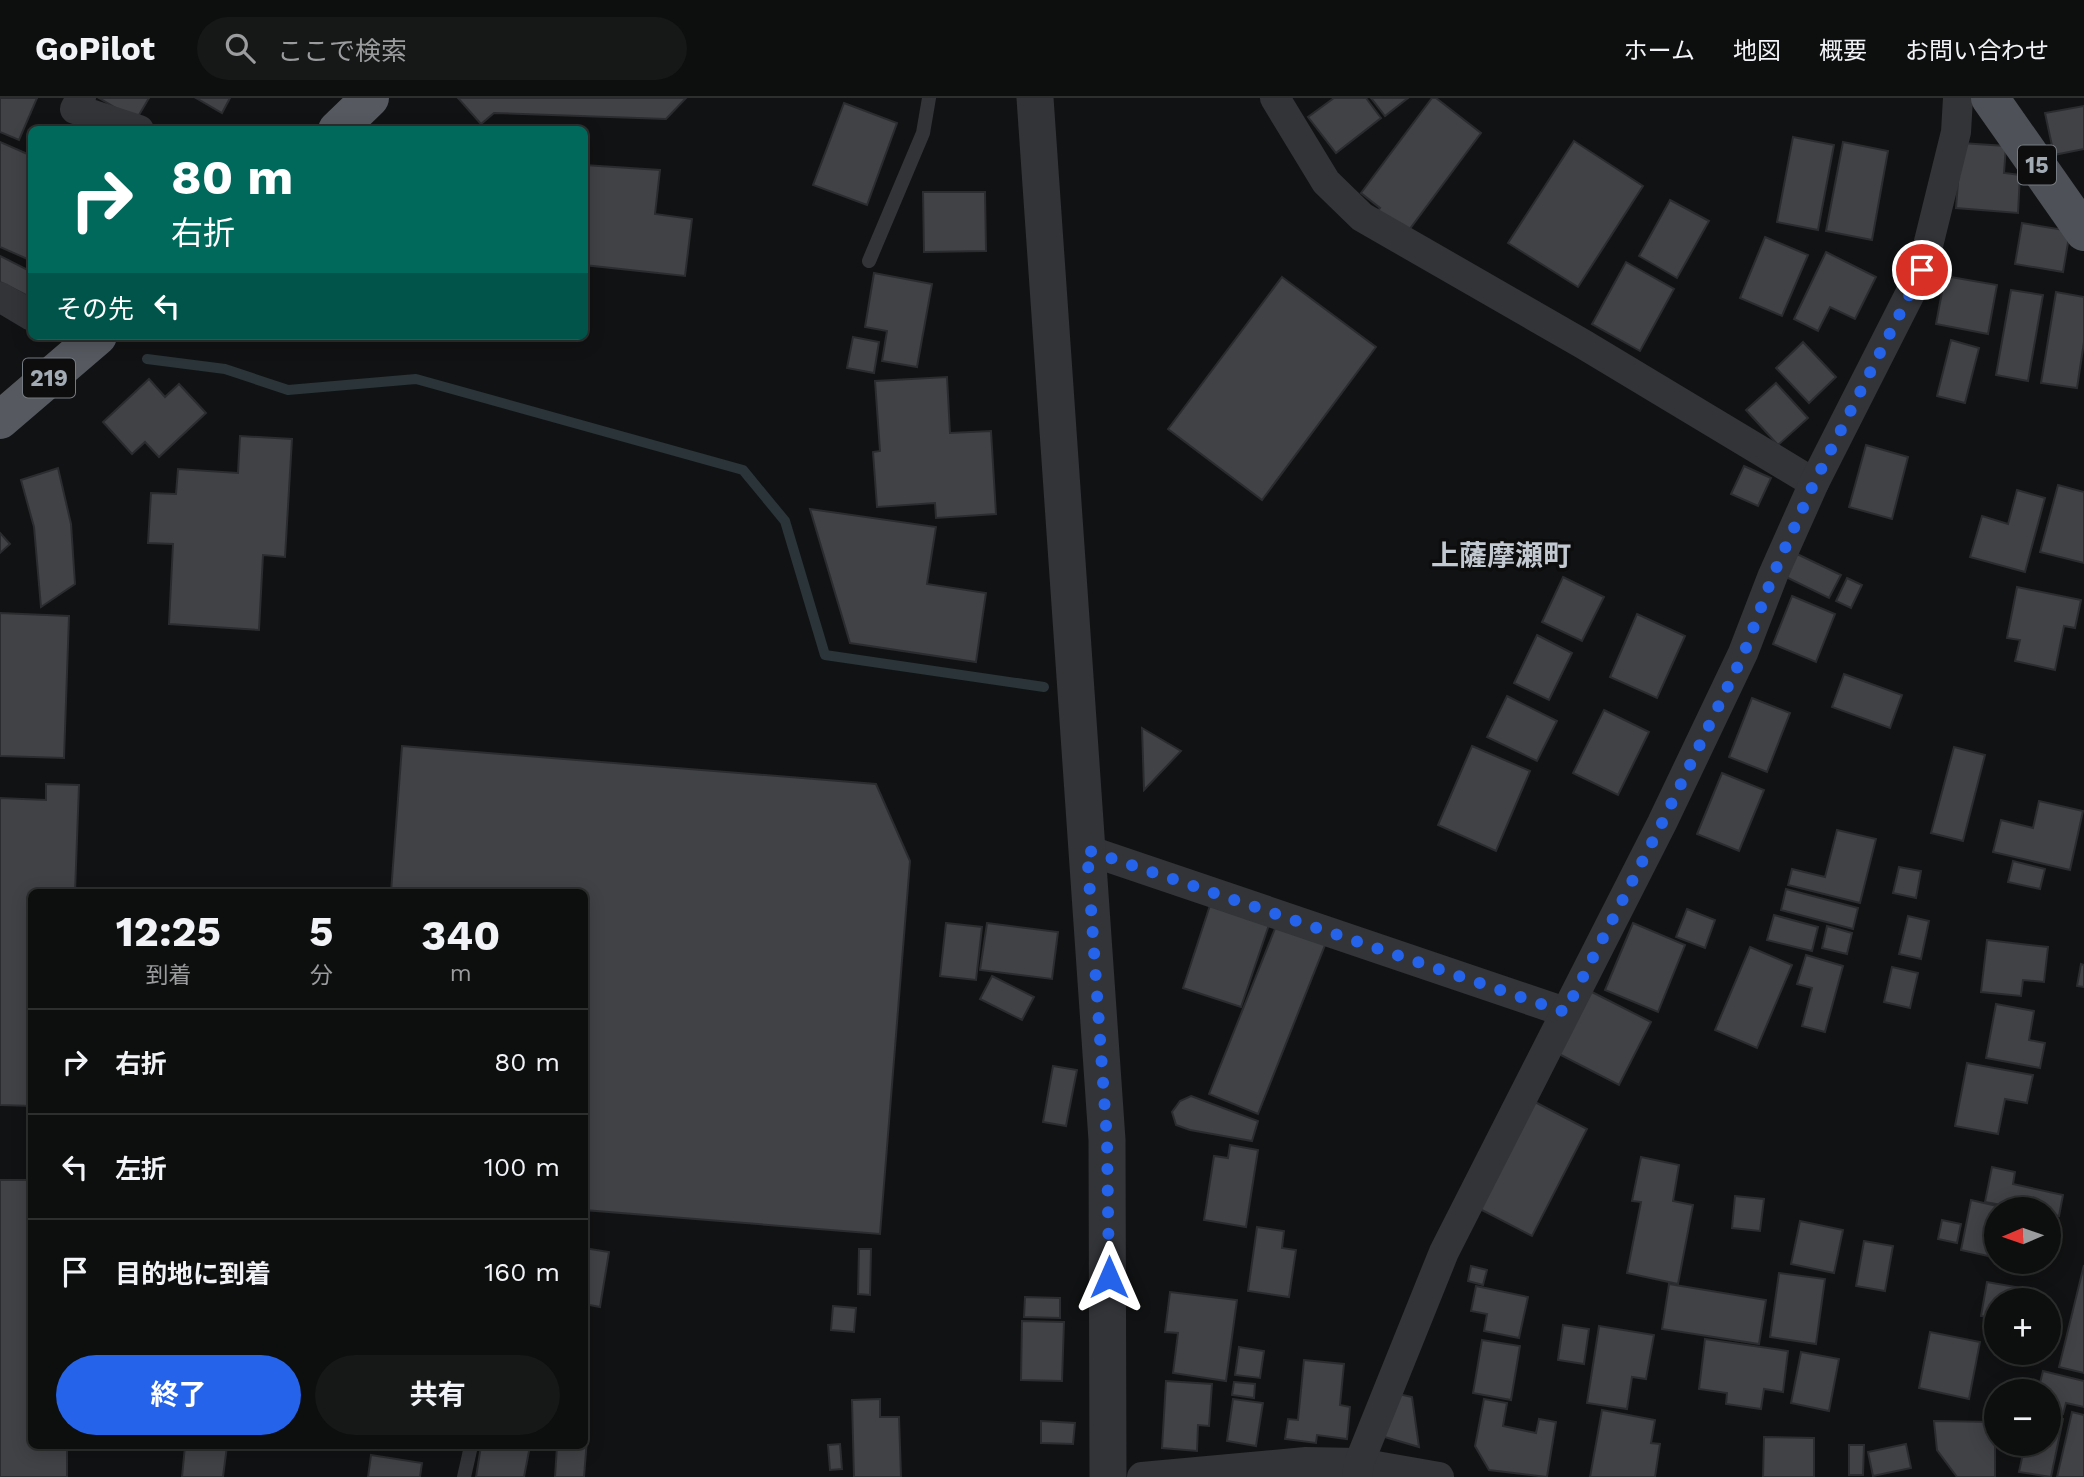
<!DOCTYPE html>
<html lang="ja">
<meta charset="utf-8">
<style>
body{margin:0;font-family:"Work Sans","Noto Sans JP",sans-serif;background:#161717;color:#f1f3f6;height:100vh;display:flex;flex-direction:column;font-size:26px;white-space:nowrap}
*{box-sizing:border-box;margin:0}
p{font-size:23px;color:#9a9c9e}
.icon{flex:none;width:38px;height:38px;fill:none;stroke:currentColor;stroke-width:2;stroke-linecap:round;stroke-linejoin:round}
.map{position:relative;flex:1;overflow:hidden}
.details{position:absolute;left:28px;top:791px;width:560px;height:560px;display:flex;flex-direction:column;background:#0d0e0e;border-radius:10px;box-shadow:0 4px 18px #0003,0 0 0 2px #2d2e2e}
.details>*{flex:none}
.banner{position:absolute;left:28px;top:28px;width:560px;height:214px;border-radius:10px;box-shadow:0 4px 18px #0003,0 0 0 2px #2d2e2e;background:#00695c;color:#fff;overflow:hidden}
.needle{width:46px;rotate:268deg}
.controls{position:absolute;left:1984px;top:1099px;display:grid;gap:14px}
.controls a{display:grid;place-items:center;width:77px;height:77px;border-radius:50%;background:#0d0e0e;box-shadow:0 4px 18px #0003,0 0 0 2px #2d2e2e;font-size:35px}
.pin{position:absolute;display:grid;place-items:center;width:60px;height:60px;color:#fff;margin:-30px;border:4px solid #fff;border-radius:50%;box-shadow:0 2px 7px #0007}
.me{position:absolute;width:77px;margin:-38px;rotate:0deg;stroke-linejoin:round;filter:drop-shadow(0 0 5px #0008)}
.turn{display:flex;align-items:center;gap:24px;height:147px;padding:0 28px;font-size:32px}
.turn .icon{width:91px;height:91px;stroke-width:2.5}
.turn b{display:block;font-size:49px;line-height:60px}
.then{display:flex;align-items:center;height:66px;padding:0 28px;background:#0003;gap:14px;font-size:26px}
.eta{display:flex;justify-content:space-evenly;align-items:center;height:119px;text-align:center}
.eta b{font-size:42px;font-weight:700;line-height:49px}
.primary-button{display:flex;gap:14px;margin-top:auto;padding:14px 28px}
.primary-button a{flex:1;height:80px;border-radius:42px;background:#2563eb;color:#fff;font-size:28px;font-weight:700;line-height:80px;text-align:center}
.primary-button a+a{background:#161717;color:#f1f3f6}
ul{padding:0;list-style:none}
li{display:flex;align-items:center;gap:21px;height:105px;padding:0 28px;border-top:2px solid #2d2e2e}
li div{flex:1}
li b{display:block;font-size:26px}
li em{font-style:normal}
header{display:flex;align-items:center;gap:42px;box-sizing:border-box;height:98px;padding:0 35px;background:#0d0e0e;border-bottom:2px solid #2d2e2e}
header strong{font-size:33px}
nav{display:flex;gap:38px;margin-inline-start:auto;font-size:24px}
.search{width:490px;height:63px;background:#161717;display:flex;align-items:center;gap:18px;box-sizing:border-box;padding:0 24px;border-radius:38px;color:#9a9c9e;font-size:26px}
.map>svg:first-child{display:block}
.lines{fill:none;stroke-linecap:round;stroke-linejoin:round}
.stream{stroke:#2a3439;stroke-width:10}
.building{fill:#404246;stroke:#2b2c2f;stroke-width:2}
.service{stroke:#323438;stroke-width:14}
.minor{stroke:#323438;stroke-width:30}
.tertiary{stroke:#323438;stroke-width:37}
.primary{stroke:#4e5157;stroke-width:38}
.trunk{stroke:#565a60;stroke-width:38}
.route{stroke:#2563eb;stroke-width:12;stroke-dasharray:0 21.6}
.labels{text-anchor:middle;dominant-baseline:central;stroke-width:7;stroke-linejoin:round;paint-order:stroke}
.shield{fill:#0d0d0e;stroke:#757b82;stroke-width:2}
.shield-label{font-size:23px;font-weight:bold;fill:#a2aab4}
.quarter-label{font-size:28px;font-weight:bold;fill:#c3c9d0;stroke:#0d0d0e}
</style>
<header>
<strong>GoPilot</strong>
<div class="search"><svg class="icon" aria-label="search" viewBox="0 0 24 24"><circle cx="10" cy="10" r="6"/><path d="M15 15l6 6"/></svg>ここで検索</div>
<nav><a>ホーム</a><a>地図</a><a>概要</a><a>お問い合わせ</a></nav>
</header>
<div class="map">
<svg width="2084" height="1379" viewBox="0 0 2084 1379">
<rect width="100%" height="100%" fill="#111213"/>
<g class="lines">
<polyline class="stream" points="147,261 225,271 288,292 416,281 743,372 785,423 825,557 1044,589"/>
</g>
<g class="building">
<polygon points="0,0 37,0 19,42 0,34"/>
<polygon points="99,0 149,0 136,22"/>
<polygon points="196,0 230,0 222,15"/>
<polygon points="458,0 686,0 666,21 494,15 481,26"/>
<polygon points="1334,0 1366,0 1381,20 1336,55 1308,19"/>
<polygon points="1371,0 1408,0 1385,18"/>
<polygon points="1432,0 1436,0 1481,35 1406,136 1377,114 1380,110 1361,95"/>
<polygon points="844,5 897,25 867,107 813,87"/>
<polygon points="2084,8 2084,51 2054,57 2045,15"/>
<polygon points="1793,39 1834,47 1818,132 1777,124"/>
<polygon points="1574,43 1643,88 1578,189 1508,145"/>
<polygon points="0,44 32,58 32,163 0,149"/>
<polygon points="1843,44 1888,53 1872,142 1826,133"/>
<polygon points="1961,45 2006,48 2004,75 2020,77 2018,115 1956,110"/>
<polygon points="584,67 660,72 655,116 692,121 685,178 584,167"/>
<polygon points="923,94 985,94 986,153 924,154"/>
<polygon points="1670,102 1709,123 1677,180 1639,158"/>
<polygon points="2022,125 2070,133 2063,174 2015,166"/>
<polygon points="1765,139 1808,157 1782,218 1740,200"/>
<polygon points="1826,154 1876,179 1855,221 1830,209 1818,233 1794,221"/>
<polygon points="0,158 32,174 32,200 0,184"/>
<polygon points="1626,164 1674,191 1640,253 1592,226"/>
<polygon points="874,175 932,186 917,269 882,263 887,233 865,229"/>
<polygon points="1945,178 1997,187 1988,236 1936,226"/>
<polygon points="1282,179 1376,249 1262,402 1168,331"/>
<polygon points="2011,192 2043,197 2028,283 1996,277"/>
<polygon points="2056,194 2084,199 2084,244 2077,290 2041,285"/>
<polygon points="853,239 879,244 874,275 847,270"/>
<polygon points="1951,242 1979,250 1965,305 1937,298"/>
<polygon points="1803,244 1836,279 1809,305 1776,270"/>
<polygon points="947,279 950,335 991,333 996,416 936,420 935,405 877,409 873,354 880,353 875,283"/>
<polygon points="149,281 165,299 179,286 206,315 159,359 145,344 132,356 103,324"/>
<polygon points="1776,285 1808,320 1778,347 1746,312"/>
<polygon points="240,338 292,341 285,459 263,457 259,532 169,526 173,446 148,445 151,395 176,396 178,371 238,375"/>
<polygon points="1866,347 1908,359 1892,421 1849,409"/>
<polygon points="1744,368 1771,380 1758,408 1731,396"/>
<polygon points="58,370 71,426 75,486 41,509 34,429 21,382"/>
<polygon points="2058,387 2084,394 2084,465 2040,454"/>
<polygon points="2017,392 2045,400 2025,474 1970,459 1982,418 2008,426"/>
<polygon points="810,411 936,429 927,486 986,495 976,564 850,545"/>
<polygon points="0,435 10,446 0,455"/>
<polygon points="1797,456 1841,477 1829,500 1786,479"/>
<polygon points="1563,479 1604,499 1582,543 1542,524"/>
<polygon points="1847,480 1862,487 1851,510 1836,503"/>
<polygon points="2017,489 2081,502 2075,530 2064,528 2055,572 2015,563 2020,542 2007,540"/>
<polygon points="1792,498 1835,516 1816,564 1773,546"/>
<polygon points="0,515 69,518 64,660 0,658"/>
<polygon points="1637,516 1685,538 1657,600 1610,579"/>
<polygon points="1537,537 1572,555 1549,602 1514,585"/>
<polygon points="1844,576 1902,597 1890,630 1832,609"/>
<polygon points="1507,598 1557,623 1537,663 1487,639"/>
<polygon points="1752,600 1790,615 1767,674 1729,659"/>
<polygon points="1604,612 1649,634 1618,697 1573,675"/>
<polygon points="1142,630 1181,653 1144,692"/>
<polygon points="402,648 876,686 910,763 880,1136 584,1112 584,794 391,794"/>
<polygon points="1472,648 1530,673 1496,753 1438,727"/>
<polygon points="1954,649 1985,657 1963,743 1931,735"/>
<polygon points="1722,675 1764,692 1739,753 1697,736"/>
<polygon points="46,686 79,687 75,794 32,794 32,1008 0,1007 0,700 46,702"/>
<polygon points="2039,703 2083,713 2070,772 1993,754 2001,722 2033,730"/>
<polygon points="1837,732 1876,741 1860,805 1788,787 1792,771 1825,779"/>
<polygon points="2013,763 2045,771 2040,791 2008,784"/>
<polygon points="1899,769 1921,773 1916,800 1893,795"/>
<polygon points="1786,791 1858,810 1853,831 1781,812"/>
<polygon points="1213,798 1272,818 1241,909 1183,890"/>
<polygon points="1687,811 1715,822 1705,850 1676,839"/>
<polygon points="1774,817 1818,829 1812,853 1767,842"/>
<polygon points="1280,818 1329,837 1258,1016 1209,996"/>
<polygon points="1908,818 1929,823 1921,861 1899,856"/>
<polygon points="946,825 982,829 976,882 940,878"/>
<polygon points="987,825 1058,834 1052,881 980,872"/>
<polygon points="1633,825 1685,847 1658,914 1605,892"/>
<polygon points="1827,828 1852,835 1847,856 1822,850"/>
<polygon points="1987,842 2048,849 2044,884 2023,882 2021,898 1981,894"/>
<polygon points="1750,849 1792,867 1757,950 1715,932"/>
<polygon points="1806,857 1843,868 1825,934 1802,928 1812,890 1797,886"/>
<polygon points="2081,866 2084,867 2084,889 2077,888"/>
<polygon points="1892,869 1918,875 1910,910 1884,904"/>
<polygon points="992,878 1034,899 1022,922 980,901"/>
<polygon points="1588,892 1651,924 1619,987 1557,955"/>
<polygon points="1996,906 2034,913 2029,942 2045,945 2040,970 1986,960"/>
<polygon points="1967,965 2033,977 2027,1005 2005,1001 1998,1036 1955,1028"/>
<polygon points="1053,968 1077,972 1066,1028 1043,1024"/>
<polygon points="1191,998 1258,1023 1252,1043 1190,1032 1176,1027 1172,1014 1180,1003"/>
<polygon points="1533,1003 1587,1031 1532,1138 1478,1110"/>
<polygon points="1230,1047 1258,1052 1246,1129 1204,1122 1214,1058 1228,1060"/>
<polygon points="1641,1059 1679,1067 1673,1103 1693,1107 1678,1186 1627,1175 1641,1104 1632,1103"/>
<polygon points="1992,1069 2015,1074 2013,1086 2063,1097 2059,1118 2049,1116 2049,1111 2024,1111 1985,1104"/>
<polygon points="0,1082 32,1082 32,1348 67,1348 67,1379 0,1379"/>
<polygon points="1735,1098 1764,1101 1760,1133 1732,1130"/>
<polygon points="1971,1102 2010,1111 1997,1111 1997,1160 1961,1152"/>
<polygon points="1942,1122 1961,1126 1957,1145 1938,1141"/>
<polygon points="1800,1123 1843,1132 1834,1175 1791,1166"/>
<polygon points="1257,1129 1284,1133 1282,1150 1296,1152 1289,1199 1248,1193"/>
<polygon points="1864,1143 1893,1148 1885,1193 1856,1188"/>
<polygon points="584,1150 609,1154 600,1209 584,1206"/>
<polygon points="859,1151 871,1151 870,1197 858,1196"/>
<polygon points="2084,1167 2084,1275 2059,1269"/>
<polygon points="1471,1168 1487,1172 1483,1187 1468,1183"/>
<polygon points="1779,1175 1825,1181 1816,1246 1770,1239"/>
<polygon points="1987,1184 2027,1191 2024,1202 1997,1202 1997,1221 1981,1218"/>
<polygon points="1669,1186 1766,1202 1759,1246 1662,1231"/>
<polygon points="1476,1188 1528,1199 1519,1240 1484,1233 1487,1216 1471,1213"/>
<polygon points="1170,1194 1237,1202 1226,1283 1173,1275 1178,1235 1165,1234"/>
<polygon points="1025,1199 1060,1200 1060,1220 1024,1219"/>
<polygon points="833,1208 856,1210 854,1234 831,1232"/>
<polygon points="1022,1223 1064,1224 1062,1283 1021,1282"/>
<polygon points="1563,1227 1589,1231 1584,1266 1558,1262"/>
<polygon points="1599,1228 1654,1237 1646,1281 1632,1279 1627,1311 1587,1305"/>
<polygon points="1930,1234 1980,1244 1969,1301 1919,1290"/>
<polygon points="1705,1241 1788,1253 1783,1294 1764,1291 1761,1311 1726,1306 1727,1295 1699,1291"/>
<polygon points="1482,1242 1520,1248 1511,1302 1473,1295"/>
<polygon points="1239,1249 1264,1253 1260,1280 1235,1277"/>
<polygon points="1801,1254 1839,1261 1829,1313 1791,1305"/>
<polygon points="1304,1262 1344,1266 1340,1307 1350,1309 1347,1341 1317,1337 1316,1345 1285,1341 1288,1321 1298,1322"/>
<polygon points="2043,1273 2084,1283 2084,1309 2066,1305 2063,1316 2049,1312 2049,1293 2038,1293"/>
<polygon points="1166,1283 1212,1286 1209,1328 1198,1327 1197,1353 1162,1350"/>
<polygon points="1234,1284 1255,1286 1254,1300 1232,1297"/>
<polygon points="1394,1295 1412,1299 1419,1349 1378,1337"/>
<polygon points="880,1301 880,1319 899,1319 901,1379 854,1379 852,1302"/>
<polygon points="1233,1301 1263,1305 1256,1348 1227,1343"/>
<polygon points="1484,1301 1507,1305 1503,1328 1536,1335 1539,1321 1556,1324 1547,1379 1489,1372 1475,1348"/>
<polygon points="1602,1312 1655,1322 1651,1345 1660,1346 1655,1379 1590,1379"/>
<polygon points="2072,1314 2084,1317 2084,1379 2057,1379"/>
<polygon points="2049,1318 2063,1321 2051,1379 2019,1374 2025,1346 2049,1346"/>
<polygon points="1041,1323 1075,1325 1073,1346 1041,1345"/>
<polygon points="1934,1323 1995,1324 1995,1379 1957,1379 1937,1352"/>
<polygon points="1764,1339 1814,1340 1814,1379 1763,1379"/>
<polygon points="584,1341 587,1341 584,1379 555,1379 557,1348 584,1348"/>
<polygon points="840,1346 842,1371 830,1372 828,1347"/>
<polygon points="1906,1346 1911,1370 1873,1378 1868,1354"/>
<polygon points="1849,1347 1864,1347 1863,1377 1849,1377"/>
<polygon points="185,1348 227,1348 223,1379 182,1379"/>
<polygon points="481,1348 530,1348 524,1379 476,1379"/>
<polygon points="371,1357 422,1365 420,1379 368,1379"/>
</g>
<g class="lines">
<g class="service">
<polyline points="869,163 923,35 929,0"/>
<polyline points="464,1379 471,1348"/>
</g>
<g class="minor">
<polyline points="81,0 75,11 139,32"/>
<polyline points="1275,0 1326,84 1362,119 1583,246 1814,385"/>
<polyline points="0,199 32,218"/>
<polyline points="1087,752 1565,914"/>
<polyline points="1142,1379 1306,1364 1359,1365 1439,1379"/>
<polyline points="1357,1379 1359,1365 1444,1154 1662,725 1743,555 1773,477 1814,385 1922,172 1956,34 1958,0"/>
</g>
<polyline class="tertiary" points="1035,0 1107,1042 1108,1379"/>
<polyline class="primary" points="1990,0 2084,134"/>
<g class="trunk">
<polyline points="337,32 370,0"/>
<polyline points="0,322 98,238"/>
</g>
</g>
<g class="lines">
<polyline class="route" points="1109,1179 1107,1042 1087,752 1565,914 1662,725 1744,555 1773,477 1814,385 1922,172"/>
</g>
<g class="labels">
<g class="shield">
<rect x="2018" y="47.5" width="38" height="39" rx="5"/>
<rect x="23" y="260.5" width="52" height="39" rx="5"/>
</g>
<g class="shield-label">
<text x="2037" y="67">15</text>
<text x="49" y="280">219</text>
</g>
<g class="quarter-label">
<text x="1501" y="457">上薩摩瀬町</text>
</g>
</g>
</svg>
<div class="controls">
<a><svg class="needle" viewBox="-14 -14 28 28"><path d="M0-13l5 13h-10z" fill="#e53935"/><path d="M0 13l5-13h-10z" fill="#9a9c9e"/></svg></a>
<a>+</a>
<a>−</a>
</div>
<div class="pin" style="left:1922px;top:172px;background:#d93025"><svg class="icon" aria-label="arrive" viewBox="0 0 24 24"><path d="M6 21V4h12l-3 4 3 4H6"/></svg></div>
<svg class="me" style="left:1109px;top:1179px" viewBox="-20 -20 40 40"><path d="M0-17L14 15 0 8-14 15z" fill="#2563eb" stroke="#fff" stroke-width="4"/></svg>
<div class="banner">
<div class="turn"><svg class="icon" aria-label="right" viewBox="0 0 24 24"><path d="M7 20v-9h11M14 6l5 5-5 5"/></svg><div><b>80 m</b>右折</div></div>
<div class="then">その先<svg class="icon" aria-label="left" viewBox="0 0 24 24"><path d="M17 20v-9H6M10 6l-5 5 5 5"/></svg></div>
</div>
<section class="details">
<div class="eta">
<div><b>12:25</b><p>到着</p></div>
<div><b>5</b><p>分</p></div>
<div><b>340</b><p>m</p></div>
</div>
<ul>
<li><svg class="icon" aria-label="right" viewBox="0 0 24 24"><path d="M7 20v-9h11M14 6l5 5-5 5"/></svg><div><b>右折</b></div><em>80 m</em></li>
<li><svg class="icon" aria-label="left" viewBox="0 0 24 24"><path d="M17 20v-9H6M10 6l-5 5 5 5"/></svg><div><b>左折</b></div><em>100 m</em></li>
<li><svg class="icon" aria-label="arrive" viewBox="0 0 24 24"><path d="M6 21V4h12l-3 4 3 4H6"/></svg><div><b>目的地に到着</b></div><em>160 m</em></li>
</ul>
<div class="primary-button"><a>終了</a><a>共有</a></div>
</section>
</div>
